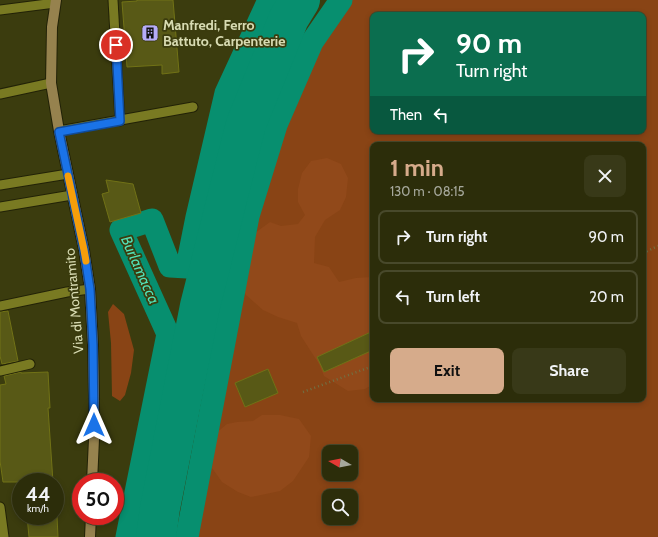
<!DOCTYPE html>
<meta charset="utf-8">
<style>
body{margin:0;font-family:Cabin,sans-serif;background:#383918;color:#f1f3f6;height:100vh;display:flex;flex-direction:column;font-size:15px;white-space:nowrap}
*{box-sizing:border-box;margin:0}
p{font-size:13px;color:#a6a89c}
.icon{flex:none;width:22px;height:22px;fill:none;stroke:currentColor;stroke-width:2;stroke-linecap:round;stroke-linejoin:round}
.map{position:relative;flex:1;overflow:hidden}
.side{position:absolute;left:370px;top:142px;width:276px;height:260px;display:flex;flex-direction:column;background:#2c2d0a;border-radius:8px;box-shadow:0 2px 6px #0003,0 0 0 1px #48492b}
.side>*{flex:none}
.banner{position:absolute;left:370px;top:12px;width:276px;height:122px;border-radius:8px;box-shadow:0 2px 6px #0003,0 0 0 1px #48492b;background:#0b6e4f;color:#fff;overflow:hidden}
.needle{width:26px;rotate:279deg}
.fabs{position:absolute;left:322px;top:445px;display:grid;gap:8px}
.fabs a{display:grid;place-items:center;width:36px;height:36px;border-radius:8px;background:#2c2d0a;box-shadow:0 2px 6px #0003,0 0 0 1px #48492b;font-size:20px}
.speed{position:absolute;left:12px;top:473px;display:flex;gap:8px;font-size:20px;font-weight:700;text-align:center}
.speed>*{display:grid;place-content:center;width:52px;height:52px;border-radius:50%;background:#2c2d0a;box-shadow:0 2px 6px #0003,0 0 0 1px #48492b;line-height:1}
.speed small{font-size:10px;font-weight:400}
.speed .limit{border:6px solid #d22;background:#fff;color:#111}
.pin{position:absolute;display:grid;place-items:center;width:34px;height:34px;color:#fff;margin:-17px;border:2px solid #fff;border-radius:50%;box-shadow:0 1px 4px #0007}
.me{position:absolute;width:44px;margin:-22px;rotate:0deg;stroke-linejoin:round;filter:drop-shadow(0 0 3px #0008)}
.turn{display:flex;align-items:center;gap:14px;height:84px;padding:0 20px;font-size:18px}
.turn .icon{width:52px;height:52px;stroke-width:2.5}
.turn b{display:block;font-size:28px;line-height:34px}
.then{display:flex;align-items:center;height:38px;padding:0 20px;background:#0003;gap:8px;font-size:15px}
.round{display:grid;place-items:center;flex:none;width:42px;height:42px;border-radius:8px;background:#383918}
.summary{display:flex;align-items:center;justify-content:space-between;height:68px;padding:0 20px}
h1{font-size:24px;font-weight:700;line-height:30px;color:#d6ab8b}
.cta{display:flex;gap:8px;margin-top:auto;padding:8px 20px}
.cta a{flex:1;height:46px;border-radius:8px;background:#d6ab8b;color:#111;font-size:16px;font-weight:700;line-height:46px;text-align:center}
.cta a+a{background:#383918;color:#f1f3f6}
ul{padding:0;list-style:none}
li{display:flex;align-items:center;gap:12px;height:54px;margin:0 8px 6px;padding:0 12px;border:2px solid #48492b;border-radius:8px}
li div{flex:1}
li b{display:block;font-size:15px}
li em{font-style:normal}
.map>svg:first-child{display:block}
.green{fill:#894415;fill-rule:evenodd}
.forest{fill:#91491a}
.lines{fill:none;stroke-linecap:round;stroke-linejoin:round}
.canal{stroke:#078f6f;stroke-width:23}
.river{stroke:#078f6f;stroke-width:40}
.building{fill:#585916;stroke:#717216}
.lane-casing{stroke:#222207;stroke-width:11}
.secondary-casing{stroke:#222207;stroke-width:12}
.path{stroke:#707245;stroke-width:2.5;stroke-dasharray:1 3;stroke-linecap:butt}
.lane{stroke:#797a22;stroke-width:9}
.secondary{stroke:#96824e;stroke-width:10}
.route-casing{stroke:#114b97;stroke-width:10}
.route{stroke:#1a73e8;stroke-width:7}
.slow{stroke:#f59e0b;stroke-width:7}
.labels{text-anchor:middle;dominant-baseline:central;stroke-width:3.5;stroke-linejoin:round;paint-order:stroke}
.poi-label{font-size:14px;font-weight:bold;fill:#d8dbb2;stroke:#3b3c0e;text-anchor:start}
.street-label{font-size:14px;fill:#d8dbb2;stroke:#3b3c0e}
.water-label{font-size:15px;font-style:italic;fill:#52e2b8;stroke:#3b3c0e}
</style>
<div class="map">
<svg width="658" height="537" viewBox="0 0 658 537">
<rect width="100%" height="100%" fill="#3b3c0e"/>
<g class="green">
<path d="M341,0H658V537H187L248,216L276,125L312,42ZM373,15H643V131H373ZM373,145H643V399H373ZM329,452H351V474H329ZM329,496H351V518H329Z"/>
<polygon points="113,304 124,314 134,350 131,373 125,395 120,401 112,396 111,343 108,312"/>
</g>
<g class="forest">
<polygon points="327,158 341,164 348,178 346,197 340,210 325,220 315,237 314,263 329,267 339,282 356,278 373,277 373,384 365,389 348,391 324,376 319,364 301,336 297,323 278,317 263,310 246,295 237,278 240,261 251,244 255,233 270,222 281,226 298,224 305,215 298,202 298,189 302,173 311,161"/>
<polygon points="262,415 280,415 299,419 311,436 309,457 293,481 280,491 251,497 238,492 222,482 212,468 215,434 227,424 237,422 253,421"/>
</g>
<g class="lines">
<g class="canal">
<polyline points="127,537 168,334 121,230 152,220 170,266 187,267 197,217 226,93 269,0"/>
<polyline points="187,537 248,216 276,125 312,42 341,0"/>
</g>
<polyline class="river" points="156,537 160,508 200,306 246,124 289,18 300,0"/>
</g>
<g class="building">
<polygon points="137,0 173,0 179,72 162,74 162,65 127,67 122,2 137,1"/>
<polygon points="106,180 133,184 141,213 110,222 102,194 109,192"/>
<polygon points="8,311 18,361 2,364 0,356 0,312"/>
<polygon points="373,331 373,350 324,372 317,357"/>
<polygon points="268,369 278,393 245,407 235,383"/>
<polygon points="21,372 21,373 48,372 50,408 48,408 53,482 3,482 0,461 0,385 6,384 4,376"/>
<polygon points="27,516 57,516 58,537 29,537"/>
</g>
<g class="lines">
<g class="lane-casing">
<g id="lane">
<polyline points="113,0 120,121"/>
<polyline points="0,10 55,3"/>
<polyline points="0,94 51,83"/>
<polyline points="59,131 193,107"/>
<polyline points="0,185 68,174"/>
<polyline points="0,207 72,195"/>
<polyline points="0,306 67,292 90,289"/>
<polyline points="0,371 30,364"/>
<polyline points="0,507 4,537"/>
</g>
</g>
<g class="secondary-casing">
<g id="secondary">
<polyline points="56,0 52,27 51,83 59,131 84,250 90,289 93,345 94,396 94,439 92,482"/>
<polyline points="90,537 91,516"/>
</g>
</g>
<g class="path">
<polyline points="643,253 658,246"/>
<polyline points="303,392 373,366"/>
</g>
<use href="#lane" class="lane"/>
<use href="#secondary" class="secondary"/>
</g>
<g class="lines">
<g class="route-casing">
<polyline id="route" points="94,425 93,345 90,289 84,250 59,132 120,121 116,45"/>
</g>
<use href="#route" class="route"/>
<polyline class="slow" points="68,176 84,250 86,261"/>
</g>
<defs>
<g id="building-square" transform="scale(0.9)"><rect x="-9" y="-9" width="18" height="18" rx="4" fill="#b6acf8" stroke="#3b3c0e"/><path d="M-4-6H4V6H1V3H-1V6H-4ZM-2.5-4.3h1.7v1.8h-1.7ZM.8-4.3h1.7v1.8H.8ZM-2.5-1h1.7V.8h-1.7ZM.8-1h1.7V.8H.8Z" fill="#111"/></g>
</defs>
<g fill-rule="evenodd">
<use href="#building-square" x="150" y="33"/>
</g>
<g class="labels">
<g class="poi-label">
<text x="163" y="25">Manfredi, Ferro<tspan x="163" dy="16">Battuto, Carpenterie</tspan></text>
</g>
<g class="street-label">
<text transform="translate(74 301) rotate(-95)">Via di Montramito</text>
</g>
<g class="water-label">
<text transform="translate(140 270) rotate(66)">Burlamacca</text>
</g>
</g>
</svg>
<div class="fabs">
<a><svg class="needle" viewBox="-14 -14 28 28"><path d="M0-13l5 13h-10z" fill="#e53935"/><path d="M0 13l5-13h-10z" fill="#a6a89c"/></svg></a>
<a><svg class="icon" aria-label="search" viewBox="0 0 24 24"><circle cx="10" cy="10" r="6"/><path d="M15 15l6 6"/></svg></a>
</div>
<div class="speed"><div>44<small>km/h</small></div><div class="limit">50</div></div>
<div class="pin" style="left:116px;top:45px;background:#d93025"><svg class="icon" aria-label="arrive" viewBox="0 0 24 24"><path d="M6 21V4h12l-3 4 3 4H6"/></svg></div>
<svg class="me" style="left:94px;top:425px" viewBox="-20 -20 40 40"><path d="M0-17L14 15 0 8-14 15z" fill="#1a73e8" stroke="#fff" stroke-width="4"/></svg>
<div class="banner">
<div class="turn"><svg class="icon" aria-label="right" viewBox="0 0 24 24"><path d="M7 20v-9h11M14 6l5 5-5 5"/></svg><div><b>90 m</b>Turn right</div></div>
<div class="then">Then<svg class="icon" aria-label="left" viewBox="0 0 24 24"><path d="M17 20v-9H6M10 6l-5 5 5 5"/></svg></div>
</div>
<section class="side">
<div class="summary"><div><h1>1 min</h1><p>130 m · 08:15</p></div><a class="round"><svg class="icon" aria-label="close" viewBox="0 0 24 24"><path d="M6 6l12 12M18 6L6 18"/></svg></a></div>
<ul>
<li><svg class="icon" aria-label="right" viewBox="0 0 24 24"><path d="M7 20v-9h11M14 6l5 5-5 5"/></svg><div><b>Turn right</b></div><em>90 m</em></li>
<li><svg class="icon" aria-label="left" viewBox="0 0 24 24"><path d="M17 20v-9H6M10 6l-5 5 5 5"/></svg><div><b>Turn left</b></div><em>20 m</em></li>
</ul>
<div class="cta"><a>Exit</a><a>Share</a></div>
</section>
</div>
